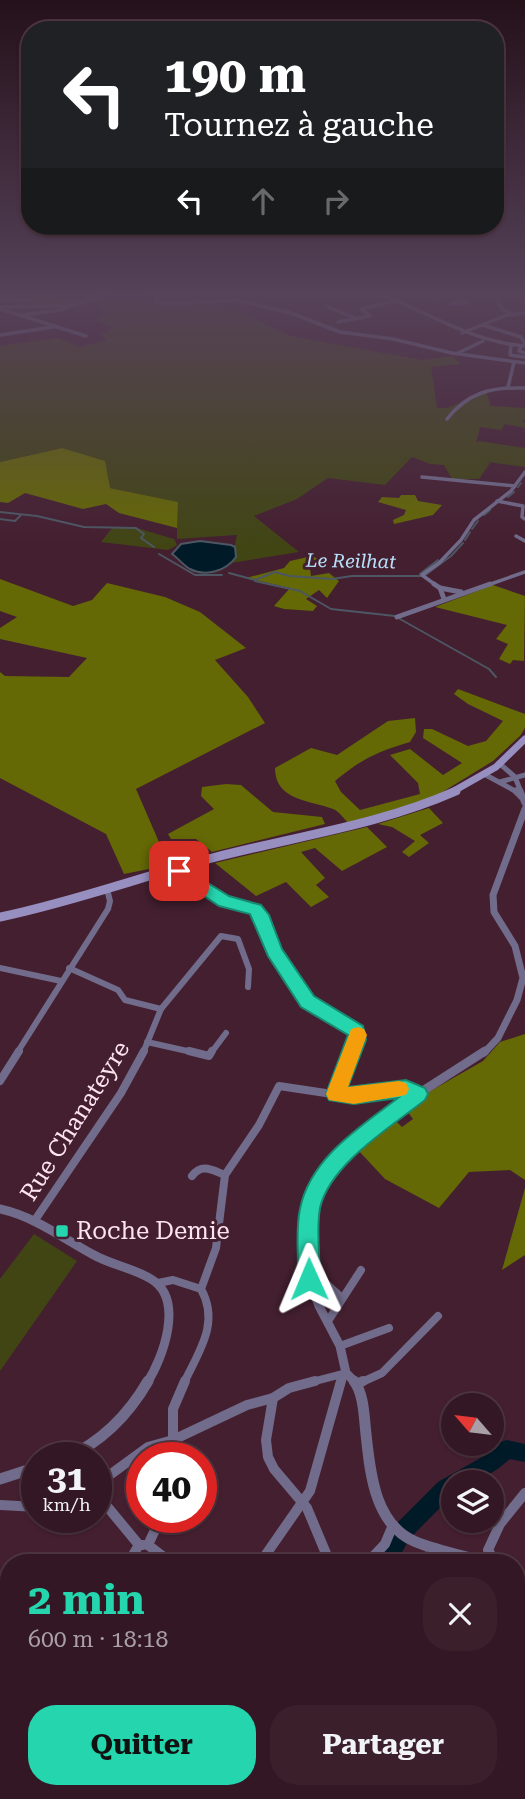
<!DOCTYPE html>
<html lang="fr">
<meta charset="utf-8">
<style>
body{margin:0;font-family:"Roboto Serif",serif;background:#3b202c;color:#f1f3f6;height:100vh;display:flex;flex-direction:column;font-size:26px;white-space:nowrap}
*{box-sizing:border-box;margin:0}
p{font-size:23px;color:#a99fa6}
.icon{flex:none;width:38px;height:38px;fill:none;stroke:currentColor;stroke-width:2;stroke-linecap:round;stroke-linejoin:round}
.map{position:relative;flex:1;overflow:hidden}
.drawer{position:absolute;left:0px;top:1554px;width:525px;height:245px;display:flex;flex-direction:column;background:#331724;border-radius:28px 28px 0 0;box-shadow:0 2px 5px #0004,0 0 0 2px #4e3641}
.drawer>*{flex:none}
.top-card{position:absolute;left:21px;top:21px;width:483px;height:214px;border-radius:28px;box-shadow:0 2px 5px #0004,0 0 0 2px #4e3641;background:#202124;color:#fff;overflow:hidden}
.needle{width:46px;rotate:298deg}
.controls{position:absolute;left:441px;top:1393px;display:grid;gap:14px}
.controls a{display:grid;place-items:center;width:63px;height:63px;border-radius:50%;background:#331724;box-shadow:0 2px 5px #0004,0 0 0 2px #4e3641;font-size:35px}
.speed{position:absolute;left:21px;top:1442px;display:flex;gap:14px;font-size:35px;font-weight:700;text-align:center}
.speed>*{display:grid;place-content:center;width:91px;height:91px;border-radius:50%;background:#331724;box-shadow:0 2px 5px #0004,0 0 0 2px #4e3641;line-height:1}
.speed small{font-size:18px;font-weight:400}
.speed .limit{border:10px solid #d22;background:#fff;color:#111}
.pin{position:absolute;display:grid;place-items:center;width:60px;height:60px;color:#fff;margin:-30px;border-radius:14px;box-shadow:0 4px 10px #0006}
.me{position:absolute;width:77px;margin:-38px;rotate:359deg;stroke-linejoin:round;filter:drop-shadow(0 0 5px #0008)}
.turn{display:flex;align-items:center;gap:24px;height:147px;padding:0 28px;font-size:32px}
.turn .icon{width:91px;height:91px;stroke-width:2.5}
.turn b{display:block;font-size:49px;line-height:60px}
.lanes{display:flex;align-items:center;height:66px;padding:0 28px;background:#0003;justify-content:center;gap:35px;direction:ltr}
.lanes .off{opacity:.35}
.round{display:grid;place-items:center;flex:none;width:74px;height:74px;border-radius:28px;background:#3b202c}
.head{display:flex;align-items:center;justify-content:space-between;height:119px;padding:0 28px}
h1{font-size:42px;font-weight:700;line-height:52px;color:#25d5ae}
.action{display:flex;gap:14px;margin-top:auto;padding:14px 28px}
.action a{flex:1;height:80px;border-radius:28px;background:#25d5ae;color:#111;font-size:28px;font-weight:700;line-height:80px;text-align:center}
.action a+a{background:#3b202c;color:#f1f3f6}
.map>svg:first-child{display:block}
.green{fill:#414514}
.forest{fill:#646805}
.water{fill:#001a28;stroke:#4c5763;stroke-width:2}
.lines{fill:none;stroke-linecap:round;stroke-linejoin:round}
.stream-far1{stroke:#4c5763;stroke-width:2}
.stream{stroke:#4c5763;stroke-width:2.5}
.river{fill:#001a28;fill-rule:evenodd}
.minor-far4{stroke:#716c8b;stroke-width:3.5}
.minor-far3{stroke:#716c8b;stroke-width:5}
.minor-far2{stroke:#716c8b;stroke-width:6}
.minor-far1{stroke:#716c8b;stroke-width:8}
.minor{stroke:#716c8b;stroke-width:10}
.tertiary-far4{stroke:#716c8b;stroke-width:3.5}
.tertiary-far3{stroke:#716c8b;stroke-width:5}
.tertiary-far2{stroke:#716c8b;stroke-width:7}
.tertiary-far1{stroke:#716c8b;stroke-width:9}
.tertiary{stroke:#716c8b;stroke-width:11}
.secondary-far1{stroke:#988fc1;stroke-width:7}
.secondary{stroke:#988fc1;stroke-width:9}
.route{fill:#25d5ae;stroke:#188a71;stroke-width:2}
.slow{fill:#f59e0b}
.poi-dot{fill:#25d5ae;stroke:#441f30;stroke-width:2.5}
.labels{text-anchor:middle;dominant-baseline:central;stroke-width:6;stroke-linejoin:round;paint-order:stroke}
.far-water-label{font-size:19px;font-style:italic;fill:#b7e2fa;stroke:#441f30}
.near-street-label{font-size:24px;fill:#fde4ee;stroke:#441f30}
.near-poi-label{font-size:24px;fill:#fde4ee;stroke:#441f30;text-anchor:start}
</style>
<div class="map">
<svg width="525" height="1799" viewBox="0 0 525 1799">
<rect width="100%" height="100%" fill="#441f30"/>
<g class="green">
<polygon points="118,293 147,293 157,305 215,300 221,306 237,310 290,336 422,360 452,356 461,364 431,367 437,408 448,408 486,391 491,406 525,408 525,419 522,422 525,423 525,428 505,424 501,430 480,427 476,443 479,441 525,448 525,467 487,462 490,463 479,479 452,479 444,465 430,464 412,457 385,485 328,478 297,499 254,516 299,552 231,563 237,535 177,539 177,502 110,488 62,448 0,462 0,346 58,338 80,347 107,340 101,335 114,327 95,320 106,313 93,301"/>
<polygon points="113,527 137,528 174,539 177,545 168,550 101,542"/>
<polygon points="34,1234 77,1261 0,1371 0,1279"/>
</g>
<g class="forest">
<polygon points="12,293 108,293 67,304 0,302 0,296"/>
<polygon points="62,448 105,461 110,488 178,502 177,528 119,513 106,504 83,509 25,493 8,503 0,502 0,462"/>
<polygon points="401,495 415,495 418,501 442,505 433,515 394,524 393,520 404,515 406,510 378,502 382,497 399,498"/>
<polygon points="312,556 325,562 310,568 311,576 329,573 339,581 327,598 319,590 306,599 317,606 313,611 284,609 274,606 290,588 246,578 284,568 290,561"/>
<polygon points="0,579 73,606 92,600 107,583 165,597 200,612 246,648 215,660 248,697 265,723 136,789 169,865 124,874 106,834 0,778 0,672 5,676 69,677 87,658 0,639 0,628 17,617 0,611"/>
<polygon points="493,585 525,596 524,661 513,660 510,664 499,659 508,644 496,639 507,625 435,607"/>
<path d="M458,689L525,714V728L520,736L493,761L436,796L349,824C344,819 339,811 333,809C310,800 275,801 275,768L311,748L337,755L388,721L415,718L416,732L410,742C377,752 363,758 335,781L341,792L360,810L420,794L418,783L390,755L410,749L443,775L462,763L423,738L424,729H432L468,746L486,741L503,721L468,704L454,694Z"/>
<polygon points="226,784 241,785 273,812 322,817 325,824 212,852 196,839 171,839 168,834 214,809 201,796 202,787"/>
<polygon points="429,808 443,823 420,835 429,843 409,857 402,852 415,841 392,827 378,824"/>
<polygon points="367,827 387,847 342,871 315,848 301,852 325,878 316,885 329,897 311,907 286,882 256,896 215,863"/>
<polygon points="525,1034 525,1180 510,1170 469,1172 439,1208 385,1179 356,1148 395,1120 402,1127 413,1119 407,1111 427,1093 483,1061 500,1042"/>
<polygon points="525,1188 525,1255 502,1270"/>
</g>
<path class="water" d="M200,541L231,545L235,547L236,557C226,571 206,577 190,569C183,565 178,558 172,554L181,544Z"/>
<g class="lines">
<g class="stream-far1">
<polyline points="518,487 521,483"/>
<polyline points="508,497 514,492"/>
<polyline points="0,512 37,516 84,527 136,528 144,534 141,538 154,547"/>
<polyline points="484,515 490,510"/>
<polyline points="0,519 15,521 21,515"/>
<polyline points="472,529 478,521"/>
<polyline points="465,540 470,532"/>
<polyline points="159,554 195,575 222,575"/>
<polyline points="229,573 255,580 275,572 289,576 332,579 352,576 424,576 451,556 463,543"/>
<polyline points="420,574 438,560"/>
<polyline points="255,581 300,591 331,609 395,616"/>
<polyline points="400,619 489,669 496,677"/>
</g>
<g class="stream">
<polyline points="420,1563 426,1552"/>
<polyline points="0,1646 6,1647"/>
<polyline points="0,1707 4,1700 9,1698"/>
</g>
<path class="river" d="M507,1440L525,1444V1462L510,1459C490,1476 480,1482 453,1482V1495L410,1538L402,1552L392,1563H368L371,1556L388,1538L396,1524L438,1482L484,1456L500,1442Z"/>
<g class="minor-far4">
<polyline points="289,293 307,297 314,293"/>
<path d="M378,293C428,312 471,342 525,346"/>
<polyline points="401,293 405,293"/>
<polyline points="493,293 502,309 511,314"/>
<polyline points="454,295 489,293"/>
<polyline points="431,299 450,296"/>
<polygon points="463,301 468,303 451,304 452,303"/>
<polyline points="326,306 355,318"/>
<polyline points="0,309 86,336"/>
<polyline points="23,315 62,310 69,306"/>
<polyline points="338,322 370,316 361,309 396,301"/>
<polyline points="483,325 521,337 525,344"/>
<polyline points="462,333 507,315 525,313"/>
<polyline points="0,335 53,327"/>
<polyline points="511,345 510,355 524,357"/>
<polyline points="521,346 519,351 525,353"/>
<polyline points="456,354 483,341"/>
<polyline points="508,387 514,362"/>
<path d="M447,419C468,392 492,387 525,388"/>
<polyline points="422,477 515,486"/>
<polyline points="497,501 523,506 522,517 525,519"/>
<polyline points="516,536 525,541"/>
<polyline points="437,586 422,575 439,563 461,540 474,520 511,491 525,472"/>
<polyline points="485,586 525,572"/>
</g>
<g class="minor-far3">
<polyline points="434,584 440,588 444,599"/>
<polyline points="440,588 461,592"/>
<polyline points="397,617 490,584"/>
<polyline points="500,782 525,775"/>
</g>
<g class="minor-far2">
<polyline points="178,868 225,901 256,909 261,915 274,951 308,1002 357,1031 352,1053"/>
<polyline points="0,968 61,981"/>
<polyline points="69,968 118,990 125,1000 161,1009 221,936 238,939 249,969 248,987"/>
<polyline points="147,1042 196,1053"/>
<polyline points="17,1053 108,909 110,901 107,889"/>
<polyline points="143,1053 161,1009"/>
<polyline points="211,1053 226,1033"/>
</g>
<g class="minor-far1">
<polyline points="189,1051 209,1056 212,1051"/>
<polyline points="0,1081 19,1051"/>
<polyline points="336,1094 353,1051"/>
<path d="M192,1176C202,1163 212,1170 225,1175L259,1125L279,1086L339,1095L398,1088L418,1094"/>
<polyline points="35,1220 121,1093 144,1051"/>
<polyline points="309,1279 322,1280 342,1298"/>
<path d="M158,1283L173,1280L201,1289C220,1323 199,1351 184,1383"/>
<polyline points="201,1289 216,1248 225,1175"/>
<polyline points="328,1321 361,1270"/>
<polyline points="340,1346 389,1328"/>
<polyline points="308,1383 346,1373"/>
<polyline points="340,1383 345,1374"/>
<polyline points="360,1383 382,1373 438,1316"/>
</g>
<g class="minor">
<polyline points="357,1384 363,1381"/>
<polyline points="273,1398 266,1440 268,1457 274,1469 307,1508 330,1563"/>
<polyline points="169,1458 173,1440 173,1409 185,1381"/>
<polyline points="96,1485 148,1447 173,1440 247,1405 273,1398 289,1388 315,1381"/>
<polyline points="96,1493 139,1545"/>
<polyline points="0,1505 37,1507"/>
<polyline points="148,1545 165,1558 179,1558 186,1563"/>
<polyline points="148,1545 161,1517"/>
<polyline points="128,1563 139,1545 143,1545"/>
<polyline points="260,1563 310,1491 341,1381"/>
<polyline points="367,1563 385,1544 393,1525"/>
<polyline points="496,1563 488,1550 500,1524 525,1493"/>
<polyline points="0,1587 9,1587"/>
<polyline points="0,1682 9,1667"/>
<polyline points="516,1704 525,1702"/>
<polyline points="287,1790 287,1799"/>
<polyline points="504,1790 511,1799"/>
</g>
<g class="tertiary-far4">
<polyline points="158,293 156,301 163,304 237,300 291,313 340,332 393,339 452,353 525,363"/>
<polyline points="0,307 69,306 112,293"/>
</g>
<g class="tertiary-far3">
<polyline points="499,763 515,777 521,792"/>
<polyline points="484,774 517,792"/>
</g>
<g class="tertiary-far2">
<polyline points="516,791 522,797"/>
<polyline points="520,791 525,803"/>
<polyline points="484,1053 498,1038 517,1000 523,978 515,946 494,912 493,895 525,809"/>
</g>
<g class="tertiary-far1">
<path d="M0,1209C35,1217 61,1237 92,1254C111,1265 133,1268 151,1279C185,1299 163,1358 147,1383"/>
<polyline points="356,1383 346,1373 340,1346 319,1306 309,1279 310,1210 317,1189 352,1144 418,1094 485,1051"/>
</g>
<g class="tertiary">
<path d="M354,1381C364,1394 364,1417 366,1434C370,1471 374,1525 416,1542C439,1551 465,1556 489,1563"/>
<path d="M66,1458C101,1442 129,1414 148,1381"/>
<polyline points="0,1479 37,1467"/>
<polyline points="516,1579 525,1585"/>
</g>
<polyline class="secondary-far1" points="452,792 496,767 525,739"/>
<path class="secondary" d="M0,917C73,902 143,876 216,857C297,836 379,825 456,791"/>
</g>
<linearGradient id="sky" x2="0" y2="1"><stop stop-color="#25111a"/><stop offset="0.54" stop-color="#564259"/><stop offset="1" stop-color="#564259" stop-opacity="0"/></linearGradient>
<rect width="525" height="545" fill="url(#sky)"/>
<path class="route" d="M179,865L229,896L261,905L269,915L282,949L314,996L363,1026L366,1040L348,1087L406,1080L425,1088L428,1094L425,1100C391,1127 330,1164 320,1208C316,1230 320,1257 320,1279L317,1287L309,1290L301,1287L298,1279C299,1257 295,1231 300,1209C310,1158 360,1127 398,1098L354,1104L329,1100L326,1094L348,1035L301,1007L268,956L250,914L219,906L173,875L171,871L173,867Z"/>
<polygon class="slow" points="358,1027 364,1029 367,1035 348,1087 399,1081 406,1083 409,1089 406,1095 354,1104 329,1100 326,1094 349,1035 351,1029"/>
<rect class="poi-dot" x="55" y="1224" width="14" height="14" rx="3.5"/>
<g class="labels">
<g class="far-water-label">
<text transform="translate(351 561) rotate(1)">Le Reilhat</text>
</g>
<g class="near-street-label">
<text transform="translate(75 1121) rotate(-58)">Rue Chanateyre</text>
</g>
<g class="near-poi-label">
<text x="76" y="1231">Roche Demie</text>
</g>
</g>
</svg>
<div class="controls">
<a><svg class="needle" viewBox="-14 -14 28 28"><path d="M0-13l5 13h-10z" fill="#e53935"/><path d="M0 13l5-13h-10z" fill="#a99fa6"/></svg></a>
<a><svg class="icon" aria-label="layers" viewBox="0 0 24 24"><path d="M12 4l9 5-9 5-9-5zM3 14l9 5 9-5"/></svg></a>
</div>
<div class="speed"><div>31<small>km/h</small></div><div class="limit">40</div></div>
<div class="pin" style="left:179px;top:871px;background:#d93025"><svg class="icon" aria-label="arrive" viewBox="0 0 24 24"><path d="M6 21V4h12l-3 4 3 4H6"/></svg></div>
<svg class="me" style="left:309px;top:1279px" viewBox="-20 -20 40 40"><path d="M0-17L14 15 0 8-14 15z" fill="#25d5ae" stroke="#fff" stroke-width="4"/></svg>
<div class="top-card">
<div class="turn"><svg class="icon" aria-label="left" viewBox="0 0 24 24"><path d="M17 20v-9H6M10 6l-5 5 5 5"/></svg><div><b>190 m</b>Tournez à gauche</div></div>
<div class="lanes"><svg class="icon" aria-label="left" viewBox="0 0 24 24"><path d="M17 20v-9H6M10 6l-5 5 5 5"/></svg><svg class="icon off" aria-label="ahead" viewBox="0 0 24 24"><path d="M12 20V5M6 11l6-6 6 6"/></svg><svg class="icon off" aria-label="right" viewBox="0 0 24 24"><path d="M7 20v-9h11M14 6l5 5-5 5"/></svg></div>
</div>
<section class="drawer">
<div class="head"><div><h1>2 min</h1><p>600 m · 18:18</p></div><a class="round"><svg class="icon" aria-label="close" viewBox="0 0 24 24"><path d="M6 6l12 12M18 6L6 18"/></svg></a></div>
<div class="action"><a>Quitter</a><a>Partager</a></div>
</section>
</div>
